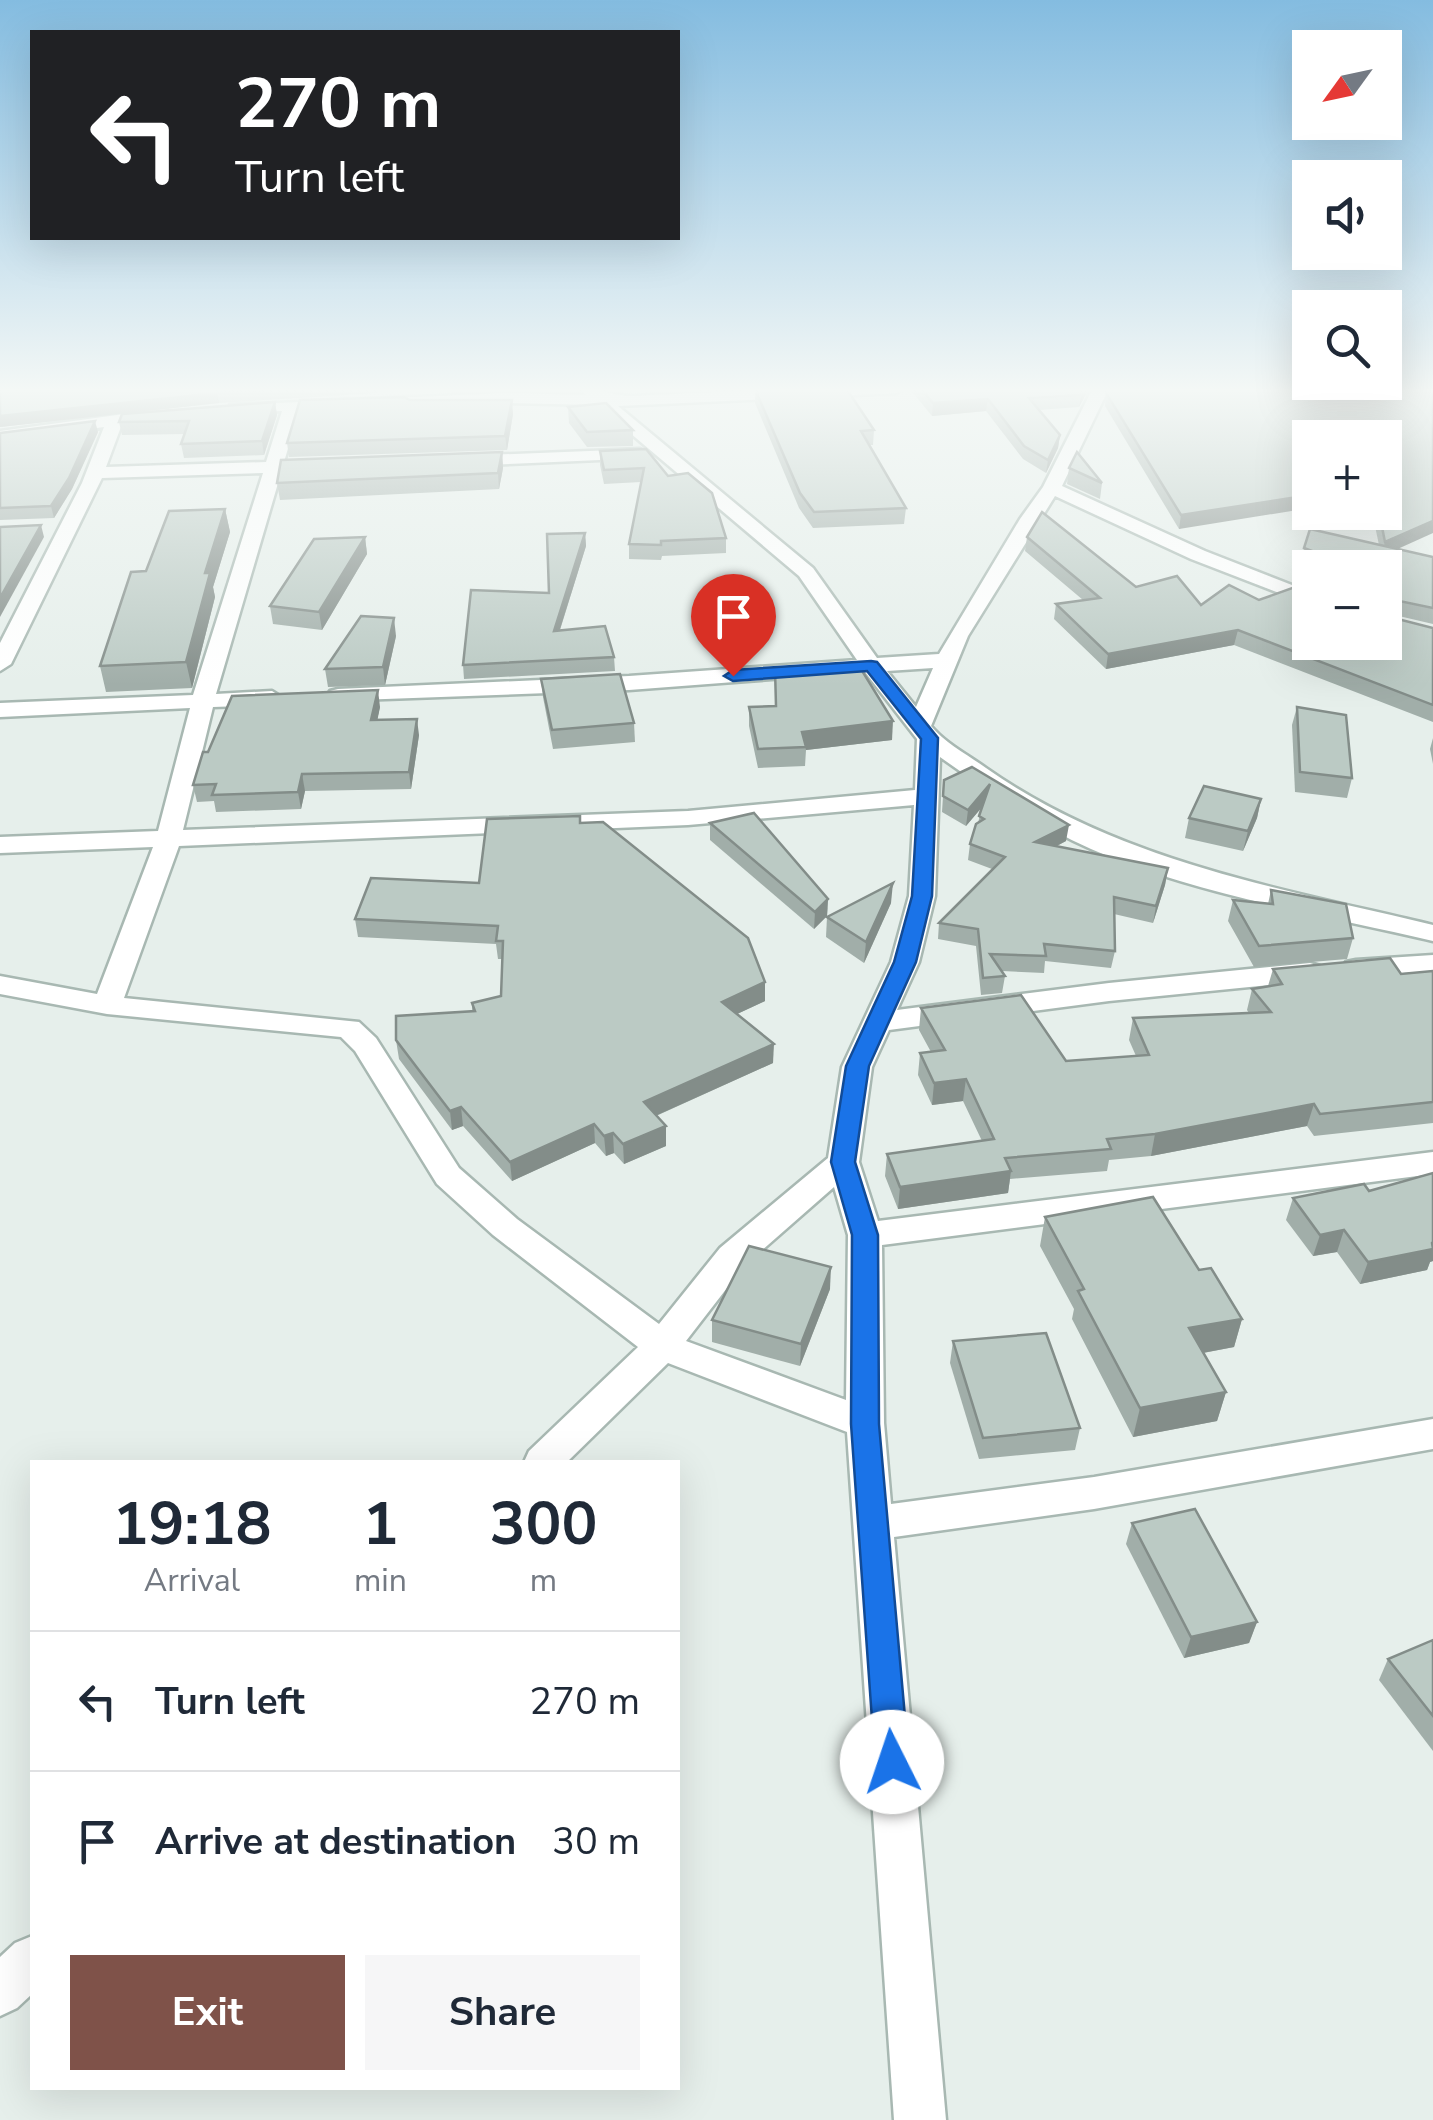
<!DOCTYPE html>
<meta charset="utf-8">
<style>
body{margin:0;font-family:"Nunito Sans",sans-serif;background:#f6f6f7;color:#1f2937;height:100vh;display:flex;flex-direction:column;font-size:38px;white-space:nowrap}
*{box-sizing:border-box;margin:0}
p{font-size:32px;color:#747a83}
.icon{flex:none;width:55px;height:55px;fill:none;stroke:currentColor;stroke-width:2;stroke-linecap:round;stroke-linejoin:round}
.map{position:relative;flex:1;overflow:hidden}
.panel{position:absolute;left:30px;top:1460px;width:650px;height:630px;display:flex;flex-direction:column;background:#fff;border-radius:0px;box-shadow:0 10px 40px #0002}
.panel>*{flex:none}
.banner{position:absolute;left:30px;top:30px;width:650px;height:210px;border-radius:0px;box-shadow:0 10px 40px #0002;background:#202124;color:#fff;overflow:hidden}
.needle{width:65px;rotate:237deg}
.fabs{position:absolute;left:1292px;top:30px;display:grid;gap:20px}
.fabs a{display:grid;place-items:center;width:110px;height:110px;border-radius:0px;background:#fff;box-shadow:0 10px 40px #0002;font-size:50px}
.pin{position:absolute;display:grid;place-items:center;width:85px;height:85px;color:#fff;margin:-102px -42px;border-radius:50% 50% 50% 0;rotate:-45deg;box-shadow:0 0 10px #0007}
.pin .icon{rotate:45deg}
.me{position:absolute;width:110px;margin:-55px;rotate:356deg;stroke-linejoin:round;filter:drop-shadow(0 0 8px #0008)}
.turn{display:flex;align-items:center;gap:35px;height:210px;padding:0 40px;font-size:45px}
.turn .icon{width:130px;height:130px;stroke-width:2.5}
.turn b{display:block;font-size:70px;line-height:85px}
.eta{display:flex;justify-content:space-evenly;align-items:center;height:170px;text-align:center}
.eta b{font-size:60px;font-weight:700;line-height:70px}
.action{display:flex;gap:20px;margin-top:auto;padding:20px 40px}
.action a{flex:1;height:115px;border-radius:0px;background:#7f5249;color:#fff;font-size:40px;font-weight:700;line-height:115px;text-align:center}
.action a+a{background:#f6f6f7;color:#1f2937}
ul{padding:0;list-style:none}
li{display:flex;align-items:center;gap:30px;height:140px;padding:0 40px;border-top:2px solid #e0e1e3}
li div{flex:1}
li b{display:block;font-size:38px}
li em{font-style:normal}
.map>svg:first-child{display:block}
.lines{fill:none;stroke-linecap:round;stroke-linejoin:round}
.minor-casing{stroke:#a8b8b2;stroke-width:5}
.minor{fill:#fff;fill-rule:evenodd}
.wall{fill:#a1aea9}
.shaded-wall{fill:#838d89}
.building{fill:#bbcac4;stroke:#838d89;stroke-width:2.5}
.route{fill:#1a73e8;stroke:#114b97;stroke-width:2.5}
</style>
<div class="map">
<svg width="1433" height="2120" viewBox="0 0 1433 2120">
<rect width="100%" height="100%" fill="#e6efeb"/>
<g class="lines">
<g class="minor-casing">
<g id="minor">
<path d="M579,388C599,388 612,396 633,396L799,388H905L897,393L618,406L813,568L877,658L939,654L1020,519L1043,487L1093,388H1109L1062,486L1205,551L1310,592V605L1191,559L1055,496L968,636L931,726C945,743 968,755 986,768C1118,861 1278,888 1433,925V941C1324,915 1193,894 1091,849C1037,825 988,791 940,757L935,896L919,962L897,1010L1109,983L1310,963L1320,966L1324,972L1320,978L1310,981L1109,1001L889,1030L872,1067L859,1162L878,1221L1433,1152V1174L882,1245L884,1423L891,1504L1094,1477L1433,1419V1449L1094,1509L894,1537L946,2120H894L847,1432L668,1363L567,1462H524L529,1451L638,1347L493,1235L437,1184L355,1051L341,1037L107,1014L0,994V976L97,994L153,847L0,853V837L158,831L190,708L0,717V703L193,695L263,473L102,478L11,664L0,671V643L82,483L104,427L0,441V431L161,409L167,410V418L122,424L106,467L266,462L282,411L236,413L230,411V405L507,393L586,395ZM507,403L597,405L799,576L857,660L629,676L338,689L330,691L327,696L330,701L629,690L865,672L917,739L915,790L688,811L183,830L213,707L272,705L283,698L272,691L216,694L281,473L299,467L284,462L299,411ZM933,668L916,707L887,671ZM914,805L909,896L891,962L842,1067L828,1158L720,1248L659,1324L517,1219L459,1168L376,1038L359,1022L124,998L179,846L688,825ZM834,1187L848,1235L846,1400L686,1341L744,1266Z"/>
<polygon points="640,449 649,454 646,458 461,466 452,461 461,456"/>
<polygon points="1433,955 1433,971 1356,976 1346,974 1342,968 1346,962 1356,960"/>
<polygon points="32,1936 32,1994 17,2008 0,2016 0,1957 15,1943"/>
</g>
</g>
<use href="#minor" class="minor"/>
</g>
<g class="wall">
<polygon points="0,388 378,388 378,393 219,403 0,427"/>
<polygon points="909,388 1089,388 1079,407 1039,410 1060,435 1058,448 1046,473 1023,459 986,411 932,416"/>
<polygon points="1433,388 1397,549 1433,557 1433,624 1386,613 1386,616 1433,628 1433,722 1234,645 1106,669 1054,619 1056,604 1083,600 1025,551 1027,537 1136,587 1201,605 1310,642 1385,568 1315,568 1301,562 1304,548 1379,545 1372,512 1385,512 1385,438 1179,529 1105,406 1106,393"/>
<polygon points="755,389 874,430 873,445 869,445 906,508 904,524 813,528 799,508 755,403"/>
<polygon points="410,400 513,414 507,450 289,457 287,443"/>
<polygon points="275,402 277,415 264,455 184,458 181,444 185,434 122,435 119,422"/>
<polygon points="568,407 633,430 633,446 587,447 569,423"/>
<polygon points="98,432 72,489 54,518 0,520 0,433"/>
<polygon points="600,451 668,476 726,538 726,553 662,556 661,560 629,559 629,544 641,482 604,484 600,465"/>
<polygon points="502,452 503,468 499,489 280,500 277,483"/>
<polygon points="1069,468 1102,483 1100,499 1067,484"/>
<polygon points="225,509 230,532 213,587 215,597 192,688 106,692 100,666 146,571"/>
<polygon points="585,533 586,546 560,630 614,657 615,671 464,679 463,665 549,593"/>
<polygon points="365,537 367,554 322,630 273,624 270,606"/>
<polygon points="396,636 385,685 328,687 325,669"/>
<polygon points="775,669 892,740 806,750 805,766 758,768 749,726 749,707 775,706"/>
<polygon points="541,679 634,723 635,742 553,749 543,697"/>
<polygon points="380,707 377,720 419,735 411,789 305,791 301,809 216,812 214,801 197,802 193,785"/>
<polygon points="1297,707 1352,778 1347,798 1295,792 1292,725"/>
<polygon points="1433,738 1433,764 1430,749"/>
<polygon points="944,780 1066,841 1057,846 1168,868 1165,885 1153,923 1114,914 1115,951 1111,968 1045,961 1044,973 1002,971 1005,976 1002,993 981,995 976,946 938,939 939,923 992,869 968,860 970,844 978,823 982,807 966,826 942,812"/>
<polygon points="1261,799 1257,818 1243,851 1185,838 1189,818"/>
<polygon points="581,823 765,982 765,1001 737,1014 773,1063 656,1116 666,1126 666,1146 624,1164 614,1153 606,1156 595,1143 512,1181 463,1126 452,1130 399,1059 396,1040 472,1011 472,1003 501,996 502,959 498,959 496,944 358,937 355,919 479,883"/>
<polygon points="710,823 828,899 827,916 814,929 710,840"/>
<polygon points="1271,890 1353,938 1347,959 1254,967 1228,921 1233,900 1268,904"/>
<polygon points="891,903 864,963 826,937 827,917"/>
<polygon points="1273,969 1401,974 1433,971 1433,1123 1314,1136 1307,1126 1151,1156 1109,1160 1107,1171 1010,1179 1008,1193 898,1209 885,1176 887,1154 982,1141 963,1101 932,1105 918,1075 920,1053 931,1052 919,1030 921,1008 1066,1061 1136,1056 1129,1040 1133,1018 1249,1013 1247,1010 1252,989 1268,986"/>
<polygon points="1433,1173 1433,1261 1430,1262 1427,1270 1360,1284 1337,1252 1313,1256 1286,1220 1293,1198 1369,1191"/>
<polygon points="1045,1217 1242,1319 1234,1347 1203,1353 1226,1392 1217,1421 1133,1437 1072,1319 1074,1309 1040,1246"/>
<polygon points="830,1289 800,1366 712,1342 712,1320"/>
<polygon points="953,1341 1080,1428 1075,1450 979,1459 950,1363"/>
<polygon points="1132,1523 1257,1622 1249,1643 1184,1658 1126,1544"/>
<polygon points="1433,1640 1433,1751 1379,1680 1388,1659"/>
</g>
<g class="shaded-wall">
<polygon points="1084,388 1089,388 1079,407 1081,395"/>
<polygon points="217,393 219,403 0,427 0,416"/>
<polygon points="988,399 986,411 932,416 933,403"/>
<polygon points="512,400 513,414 507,450 505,436"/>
<polygon points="275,402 277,415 264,455 262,441"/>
<polygon points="95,421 98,432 72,489 54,518 51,506"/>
<polygon points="1060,435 1058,448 1046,473 1048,460"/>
<polygon points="502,452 503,468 499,489 498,473"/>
<polygon points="1310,495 1310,508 1179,529 1181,515"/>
<polygon points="225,509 230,532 213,587 215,597 192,688 186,662 205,573"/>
<polygon points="1433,521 1433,533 1382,556 1385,542"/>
<polygon points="41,525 44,537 0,617 0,598"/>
<polygon points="585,533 586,546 555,645 554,631"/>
<polygon points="365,537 367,554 322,630 319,612"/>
<polygon points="394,618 396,636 385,685 383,667"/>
<polygon points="1238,630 1234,645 1106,669 1108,654"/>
<polygon points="378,690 380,707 374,737 371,720"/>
<polygon points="417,719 419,735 411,789 409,772"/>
<polygon points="893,721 892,740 806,750 802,732"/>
<polygon points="302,774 305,791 301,809 298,792"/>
<polygon points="990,784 988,800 966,826 968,810"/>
<polygon points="1261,799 1257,818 1243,851 1248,831"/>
<polygon points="1069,825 1066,841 1033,858 1035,842"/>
<polygon points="1168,868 1165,885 1153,923 1156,906"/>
<polygon points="893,883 891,903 864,963 866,942"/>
<polygon points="828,899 827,916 814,929 815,912"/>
<polygon points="765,982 765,1001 722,1021 722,1002"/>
<polygon points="774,1044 773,1063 644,1121 644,1102"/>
<polygon points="966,1079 963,1101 932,1105 934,1083"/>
<polygon points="1314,1104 1307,1126 1151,1156 1155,1134"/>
<polygon points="461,1107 463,1126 452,1130 450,1111"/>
<polygon points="594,1124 595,1143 512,1181 510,1162"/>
<polygon points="666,1126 666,1146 624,1164 623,1144"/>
<polygon points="613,1133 614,1153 606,1156 604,1136"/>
<polygon points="1011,1171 1008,1193 898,1209 900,1187"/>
<polygon points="1344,1230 1337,1252 1313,1256 1320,1235"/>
<polygon points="1433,1242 1433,1261 1430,1262 1427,1270 1360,1284 1368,1262"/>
<polygon points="831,1267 830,1289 800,1366 801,1344"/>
<polygon points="1242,1319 1234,1347 1181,1357 1189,1328"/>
<polygon points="1226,1392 1217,1421 1133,1437 1140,1408"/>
<polygon points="1257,1622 1249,1643 1184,1658 1191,1637"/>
</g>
<g class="building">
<polygon points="0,388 291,388 217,393 0,416"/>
<polygon points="776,388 846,388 874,430 861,431 906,508 814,512 800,493 755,389"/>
<polygon points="920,388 1084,388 1081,395 1029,398 1060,435 1048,460 1024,446 988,399 933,403"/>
<polygon points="1108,388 1433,388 1433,521 1385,542 1379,512 1385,512 1385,438 1310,438 1310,495 1181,515 1106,393"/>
<polygon points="404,397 410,400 512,400 505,436 287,443 300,400"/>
<polygon points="275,402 262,441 181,444 189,421 119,422 122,414"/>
<polygon points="606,403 633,430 587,432 568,407"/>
<polygon points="95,421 69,478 51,506 0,508 0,433"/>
<polygon points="646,449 668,476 688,473 712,493 726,538 661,541 661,545 629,544 644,468 604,470 600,451"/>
<polygon points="502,452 498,473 277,483 281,460"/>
<polygon points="1077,452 1102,483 1069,468"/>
<polygon points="225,509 205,573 210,573 186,662 100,666 131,572 146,571 169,511"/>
<polygon points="1042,512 1136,587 1177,576 1201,605 1229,585 1259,600 1295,587 1310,592 1310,642 1385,642 1385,568 1351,568 1354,567 1304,548 1310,529 1433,557 1433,608 1390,599 1385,602 1386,616 1433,628 1433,705 1238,630 1108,654 1056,604 1100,598 1027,537"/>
<polygon points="41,525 0,598 0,527"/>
<polygon points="585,533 554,631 605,626 614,657 463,665 471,590 549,593 547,534"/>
<polygon points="365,537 319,612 270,606 314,539"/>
<polygon points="361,616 394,618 383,667 325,669"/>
<polygon points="775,669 861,669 893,721 802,732 806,747 758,749 749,707 776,706"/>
<polygon points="620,674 634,723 552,730 541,679"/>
<polygon points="378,690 371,720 417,719 409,772 302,774 298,792 212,795 216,784 193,785 203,752 208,752 232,696"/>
<polygon points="1297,707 1346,715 1352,778 1300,772"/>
<polygon points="972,767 1069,825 1035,842 1168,868 1156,906 1114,897 1115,951 1044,944 1046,956 990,954 1005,976 983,978 978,929 939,923 1005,857 970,844 976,824 984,819 979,816 990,784 968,810 943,796 944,780"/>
<polygon points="1204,786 1261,799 1248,831 1189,818"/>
<polygon points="754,813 828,899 815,912 710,823"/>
<polygon points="580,816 580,823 603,822 748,938 765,982 722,1002 774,1044 644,1102 666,1126 623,1144 613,1133 604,1136 594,1124 510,1162 461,1107 450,1111 396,1040 396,1016 475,1011 472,1003 501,996 503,941 496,941 498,926 355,919 371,878 479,883 487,819"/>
<polygon points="893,883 866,942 827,917"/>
<polygon points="1271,890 1346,904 1353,938 1259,946 1233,900 1273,904"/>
<polygon points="1390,958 1401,974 1433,971 1433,1102 1320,1114 1314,1104 1155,1134 1107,1139 1111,1149 1005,1158 1011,1171 900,1187 887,1154 994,1139 966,1079 934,1083 920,1053 945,1050 921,1008 1021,995 1066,1061 1149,1055 1133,1018 1271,1012 1252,989 1282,984 1273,969"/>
<polygon points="1433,1173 1433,1242 1432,1243 1433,1249 1368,1262 1344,1230 1320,1235 1293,1198 1364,1184 1369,1191"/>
<polygon points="1153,1197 1199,1270 1211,1268 1242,1319 1189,1328 1226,1392 1140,1408 1078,1291 1084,1289 1045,1217"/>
<polygon points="749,1246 831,1267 801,1344 712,1320"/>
<polygon points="1046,1333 1080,1428 983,1438 953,1341"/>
<polygon points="1195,1509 1257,1622 1191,1637 1132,1523"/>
<polygon points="1433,1640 1433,1716 1388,1659"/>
</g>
<linearGradient id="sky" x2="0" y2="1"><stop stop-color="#84bce0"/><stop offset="0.57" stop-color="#f4f8f6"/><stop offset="1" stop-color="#f4f8f6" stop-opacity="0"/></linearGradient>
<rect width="1433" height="685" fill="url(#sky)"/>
<polygon class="route" points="871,661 877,662 938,738 932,896 916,962 869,1066 855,1162 878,1235 879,1424 909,1762 904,1773 892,1778 880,1773 875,1762 851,1424 852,1235 831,1162 846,1066 894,962 912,896 921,739 867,671 733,681 724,676 733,670"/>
</svg>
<div class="fabs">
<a><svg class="needle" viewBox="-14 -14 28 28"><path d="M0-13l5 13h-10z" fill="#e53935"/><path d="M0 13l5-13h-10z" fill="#747a83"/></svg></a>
<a><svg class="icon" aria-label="sound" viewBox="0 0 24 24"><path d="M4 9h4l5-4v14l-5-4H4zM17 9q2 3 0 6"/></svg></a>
<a><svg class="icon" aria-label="search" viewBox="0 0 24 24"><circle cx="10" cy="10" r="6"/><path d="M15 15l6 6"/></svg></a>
<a>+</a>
<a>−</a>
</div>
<div class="pin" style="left:733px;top:676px;background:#d93025"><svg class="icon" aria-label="arrive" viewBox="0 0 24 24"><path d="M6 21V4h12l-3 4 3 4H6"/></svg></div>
<svg class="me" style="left:892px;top:1762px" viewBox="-20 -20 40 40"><circle r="19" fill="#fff"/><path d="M0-13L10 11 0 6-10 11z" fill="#1a73e8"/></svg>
<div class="banner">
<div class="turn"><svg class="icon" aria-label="left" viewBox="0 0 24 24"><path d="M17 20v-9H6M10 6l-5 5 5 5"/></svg><div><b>270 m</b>Turn left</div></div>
</div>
<section class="panel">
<div class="eta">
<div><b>19:18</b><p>Arrival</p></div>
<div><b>1</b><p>min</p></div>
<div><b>300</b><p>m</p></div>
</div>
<ul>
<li><svg class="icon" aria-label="left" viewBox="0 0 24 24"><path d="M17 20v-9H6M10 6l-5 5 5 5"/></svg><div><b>Turn left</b></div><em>270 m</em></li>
<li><svg class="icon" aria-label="arrive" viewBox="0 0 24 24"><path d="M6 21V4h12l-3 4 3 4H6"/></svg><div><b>Arrive at destination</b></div><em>30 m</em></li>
</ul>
<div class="action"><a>Exit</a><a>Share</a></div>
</section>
</div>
